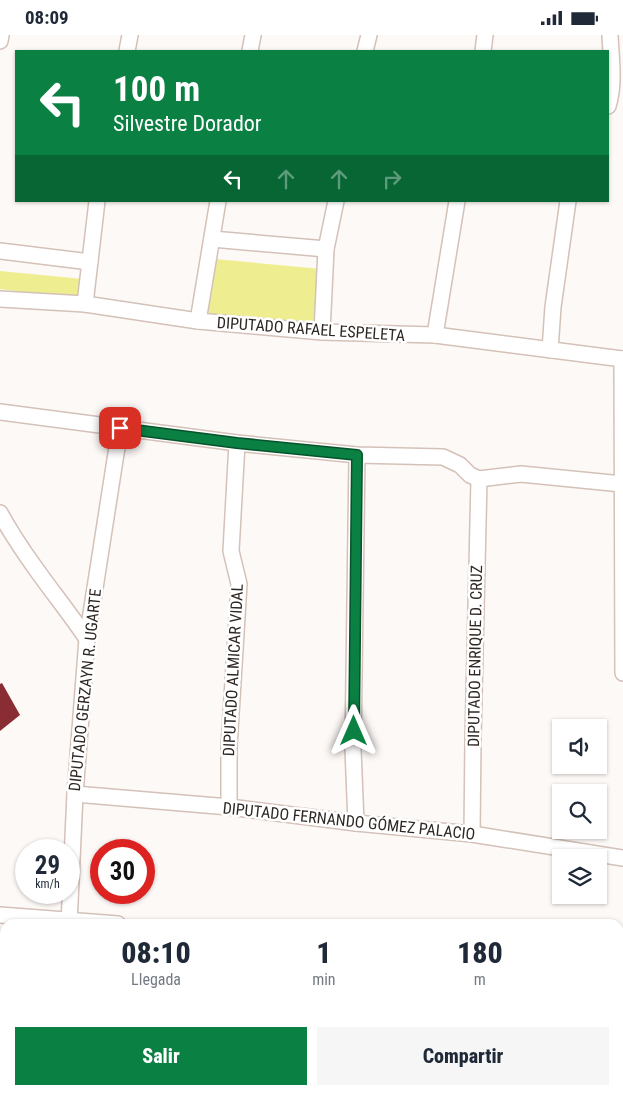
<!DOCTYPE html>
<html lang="es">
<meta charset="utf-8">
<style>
body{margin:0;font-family:"Roboto Condensed",sans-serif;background:#f6f6f7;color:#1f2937;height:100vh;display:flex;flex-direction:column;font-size:19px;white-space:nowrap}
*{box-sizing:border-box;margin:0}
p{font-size:16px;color:#747a83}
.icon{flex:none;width:28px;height:28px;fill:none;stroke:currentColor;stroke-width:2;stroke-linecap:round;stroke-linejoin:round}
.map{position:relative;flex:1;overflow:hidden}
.drawer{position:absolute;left:0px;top:884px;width:624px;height:176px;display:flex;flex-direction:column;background:#fff;border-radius:15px 15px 0 0;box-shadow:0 1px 4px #0004}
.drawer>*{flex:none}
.hud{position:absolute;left:15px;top:15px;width:594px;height:152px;border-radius:0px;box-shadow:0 1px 4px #0004;background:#0b8043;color:#fff;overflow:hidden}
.controls{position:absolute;left:552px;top:684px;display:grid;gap:10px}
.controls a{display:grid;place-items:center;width:55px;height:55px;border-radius:0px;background:#fff;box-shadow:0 1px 4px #0004;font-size:25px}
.speed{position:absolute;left:15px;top:804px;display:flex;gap:10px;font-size:25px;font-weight:700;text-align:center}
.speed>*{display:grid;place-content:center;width:65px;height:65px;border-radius:50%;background:#fff;box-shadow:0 1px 4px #0004;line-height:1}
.speed small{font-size:12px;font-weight:400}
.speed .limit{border:8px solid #d22;background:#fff;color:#111}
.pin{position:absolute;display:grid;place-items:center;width:42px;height:42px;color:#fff;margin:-21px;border-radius:10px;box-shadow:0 2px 8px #0006}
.me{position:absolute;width:55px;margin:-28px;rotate:0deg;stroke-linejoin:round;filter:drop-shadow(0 0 4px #0008)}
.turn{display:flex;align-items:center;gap:18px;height:105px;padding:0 15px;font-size:22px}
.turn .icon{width:65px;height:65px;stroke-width:2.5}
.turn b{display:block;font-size:35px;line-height:42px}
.lanes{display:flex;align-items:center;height:48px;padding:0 15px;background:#0003;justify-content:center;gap:25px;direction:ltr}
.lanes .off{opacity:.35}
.eta{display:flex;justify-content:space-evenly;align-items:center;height:85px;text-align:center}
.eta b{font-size:30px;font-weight:800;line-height:35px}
.action{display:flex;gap:10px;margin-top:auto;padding:10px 15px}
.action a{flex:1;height:58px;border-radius:0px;background:#0b8043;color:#fff;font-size:20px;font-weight:800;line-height:58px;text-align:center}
.action a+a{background:#f6f6f7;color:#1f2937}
.status{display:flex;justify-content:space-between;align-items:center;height:35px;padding:0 25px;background:#fff;direction:ltr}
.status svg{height:14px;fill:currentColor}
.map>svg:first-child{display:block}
.green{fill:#eeee91}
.building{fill:#8a2c34}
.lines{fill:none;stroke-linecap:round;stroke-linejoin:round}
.street-casing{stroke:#d4c1b8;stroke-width:18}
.street{stroke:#fff;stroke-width:15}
.route-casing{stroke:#07532c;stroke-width:12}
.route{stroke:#0b8043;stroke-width:9}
.labels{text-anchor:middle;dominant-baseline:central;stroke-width:5;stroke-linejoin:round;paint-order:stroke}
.street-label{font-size:16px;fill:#2e2723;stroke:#fff}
</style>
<div class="status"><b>08:09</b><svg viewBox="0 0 49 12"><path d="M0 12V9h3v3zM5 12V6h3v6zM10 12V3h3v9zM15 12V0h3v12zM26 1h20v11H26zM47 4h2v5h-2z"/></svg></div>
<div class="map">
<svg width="623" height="1059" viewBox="0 0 623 1059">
<rect width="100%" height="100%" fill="#fdf9f7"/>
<g class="green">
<polygon points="215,224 322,234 315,295 207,283"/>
<polygon points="0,236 83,244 81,264 0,254"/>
</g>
<polygon class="building" points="2,648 20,680 0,696 0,649"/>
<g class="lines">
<g class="street-casing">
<g id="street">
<polyline points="0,6 1,0"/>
<polyline points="127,16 130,0"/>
<polyline points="250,16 253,0"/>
<polyline points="365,16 369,0"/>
<polyline points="483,16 485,0"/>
<path d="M608,71C615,49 611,23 610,0"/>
<polyline points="212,204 326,214"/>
<polyline points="0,216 90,227"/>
<polyline points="0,264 85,269 198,286 322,297 435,300 623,324"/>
<polyline points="85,269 97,166"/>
<polyline points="198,286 218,166"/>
<polyline points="322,297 326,214 336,166"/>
<polyline points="435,300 457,166"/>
<polyline points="550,315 553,272 568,166"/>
<polyline points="622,324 623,638"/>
<polyline points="0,377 237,408 357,420 443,422 460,430 470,440 479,444 521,439 622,449"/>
<path d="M0,478C11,498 23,516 36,534C53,558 71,580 87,604"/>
<polyline points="75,759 229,772 356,788 472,799 623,823"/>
<polyline points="229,772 229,712 239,549 231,516 237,408"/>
<polyline points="356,788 353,714 357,420"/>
<polyline points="472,799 473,704 479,444"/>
<polyline points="0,880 118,889"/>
<polyline points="69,889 75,759 87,604 120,393"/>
<polyline points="619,935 623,935"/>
<polyline points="0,1046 5,1048"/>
<polyline points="24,1055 34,1059"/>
<polyline points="83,1055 84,1059"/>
<polyline points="323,1055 323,1059"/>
<polyline points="443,1055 443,1059"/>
<polyline points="570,1055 571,1059"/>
<polyline points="201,1059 201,1055"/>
</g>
</g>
<use href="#street" class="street"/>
</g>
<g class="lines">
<g class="route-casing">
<polyline id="route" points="120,393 237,408 357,420 354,696"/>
</g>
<use href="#route" class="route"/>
</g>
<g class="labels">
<g class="street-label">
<text transform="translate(311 294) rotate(4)">DIPUTADO RAFAEL ESPELETA</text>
<text transform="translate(475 621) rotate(-89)">DIPUTADO ENRIQUE D. CRUZ</text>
<text transform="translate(233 635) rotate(-87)">DIPUTADO ALMICAR VIDAL</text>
<text transform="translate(85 655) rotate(-84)">DIPUTADO GERZAYN R. UGARTE</text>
<text transform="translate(349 786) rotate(6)">DIPUTADO FERNANDO GÓMEZ PALACIO</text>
</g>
</g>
</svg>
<div class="controls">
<a><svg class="icon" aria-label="sound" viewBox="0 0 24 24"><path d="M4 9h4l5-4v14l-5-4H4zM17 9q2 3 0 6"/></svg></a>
<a><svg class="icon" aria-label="search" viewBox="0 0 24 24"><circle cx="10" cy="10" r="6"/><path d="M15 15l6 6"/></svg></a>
<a><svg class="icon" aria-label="layers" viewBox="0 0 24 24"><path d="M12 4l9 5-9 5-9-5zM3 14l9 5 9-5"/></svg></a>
</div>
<div class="speed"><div>29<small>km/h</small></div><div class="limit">30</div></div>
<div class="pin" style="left:120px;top:393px;background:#d93025"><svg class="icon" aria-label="arrive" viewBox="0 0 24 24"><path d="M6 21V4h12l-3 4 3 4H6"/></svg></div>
<svg class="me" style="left:354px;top:696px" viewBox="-20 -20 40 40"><path d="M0-17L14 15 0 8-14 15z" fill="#0b8043" stroke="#fff" stroke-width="4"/></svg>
<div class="hud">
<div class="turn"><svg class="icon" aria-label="left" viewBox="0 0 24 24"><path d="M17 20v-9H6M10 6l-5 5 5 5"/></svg><div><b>100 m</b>Silvestre Dorador</div></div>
<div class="lanes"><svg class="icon" aria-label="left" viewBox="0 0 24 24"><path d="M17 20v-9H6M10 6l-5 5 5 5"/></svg><svg class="icon off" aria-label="ahead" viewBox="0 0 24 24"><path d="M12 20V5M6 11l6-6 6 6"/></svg><svg class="icon off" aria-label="ahead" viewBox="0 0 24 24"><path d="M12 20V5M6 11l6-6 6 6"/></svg><svg class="icon off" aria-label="right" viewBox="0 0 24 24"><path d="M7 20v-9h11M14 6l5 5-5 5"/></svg></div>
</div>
<section class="drawer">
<div class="eta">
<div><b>08:10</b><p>Llegada</p></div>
<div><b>1</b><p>min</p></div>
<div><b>180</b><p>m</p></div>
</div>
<div class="action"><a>Salir</a><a>Compartir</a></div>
</section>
</div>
